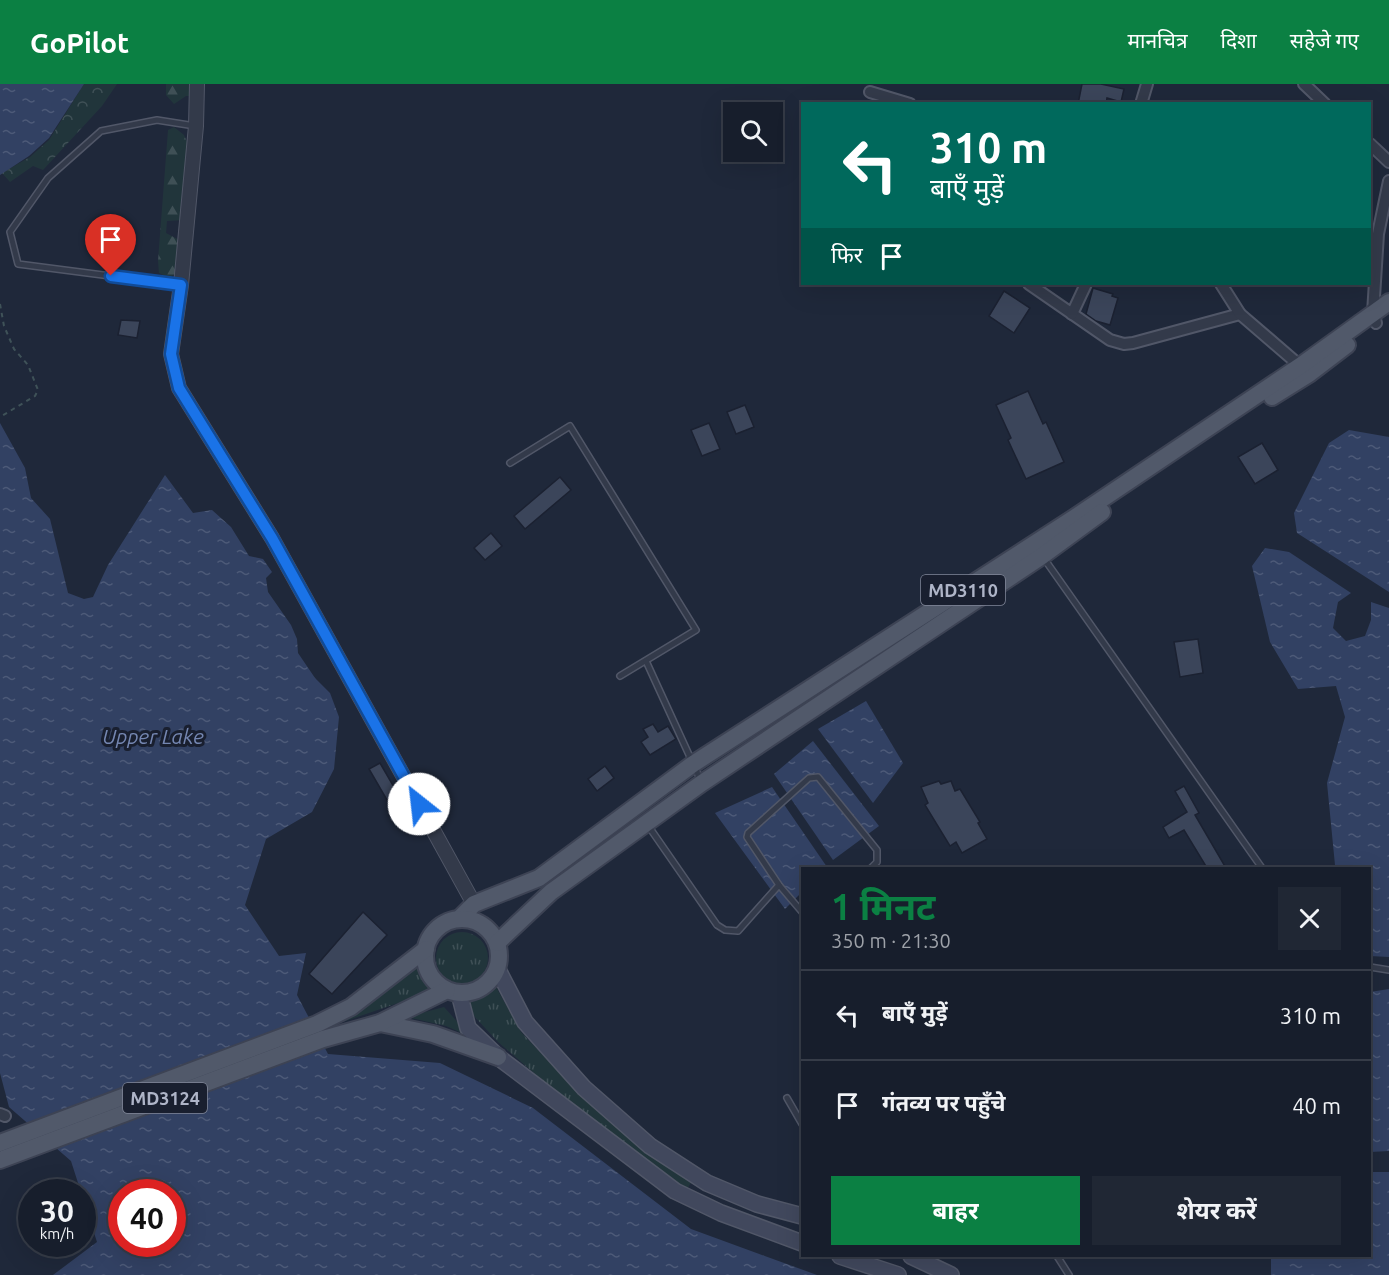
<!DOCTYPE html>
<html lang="hi">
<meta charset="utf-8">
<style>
body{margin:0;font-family:Ubuntu,"Noto Sans Devanagari",sans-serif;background:#202734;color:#f1f3f6;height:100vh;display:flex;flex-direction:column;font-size:22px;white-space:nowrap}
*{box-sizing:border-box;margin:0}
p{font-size:20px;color:#9ea2a9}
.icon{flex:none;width:33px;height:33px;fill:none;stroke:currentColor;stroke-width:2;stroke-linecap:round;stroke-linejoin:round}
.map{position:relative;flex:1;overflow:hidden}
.details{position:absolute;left:801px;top:783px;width:570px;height:390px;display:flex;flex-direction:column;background:#171e2c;border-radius:0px;box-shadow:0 6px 24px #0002,0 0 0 2px #363c48}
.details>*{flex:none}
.guide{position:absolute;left:801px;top:18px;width:570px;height:183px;border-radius:0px;box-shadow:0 6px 24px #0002,0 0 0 2px #363c48;background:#00695c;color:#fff;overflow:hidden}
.tools{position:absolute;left:723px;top:18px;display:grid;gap:12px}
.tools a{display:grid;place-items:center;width:60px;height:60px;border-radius:0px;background:#171e2c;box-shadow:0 6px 24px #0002,0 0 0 2px #363c48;font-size:30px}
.speed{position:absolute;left:18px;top:1095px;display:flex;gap:12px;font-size:30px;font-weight:700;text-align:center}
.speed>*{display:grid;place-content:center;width:78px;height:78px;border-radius:50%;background:#171e2c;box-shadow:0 6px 24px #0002,0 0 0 2px #363c48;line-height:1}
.speed small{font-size:15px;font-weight:400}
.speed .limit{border:9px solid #d22;background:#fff;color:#111}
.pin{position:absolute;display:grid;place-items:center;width:51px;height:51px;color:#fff;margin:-62px -26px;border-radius:50% 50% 50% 0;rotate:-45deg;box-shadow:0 0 6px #0007}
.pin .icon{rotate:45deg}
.me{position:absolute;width:66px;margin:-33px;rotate:331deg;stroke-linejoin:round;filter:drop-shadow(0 0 4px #0008)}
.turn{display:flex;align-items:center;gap:21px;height:126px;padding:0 30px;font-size:27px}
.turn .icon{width:78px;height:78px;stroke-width:2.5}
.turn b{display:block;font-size:42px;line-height:51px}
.then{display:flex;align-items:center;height:57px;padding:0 30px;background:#0003;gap:12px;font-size:22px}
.round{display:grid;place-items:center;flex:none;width:63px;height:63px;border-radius:0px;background:#202734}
.summary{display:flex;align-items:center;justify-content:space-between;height:102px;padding:0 30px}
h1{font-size:36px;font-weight:700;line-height:45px;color:#0b8043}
.action{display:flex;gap:12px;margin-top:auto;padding:12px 30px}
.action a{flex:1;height:69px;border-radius:0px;background:#0b8043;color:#fff;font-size:24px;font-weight:700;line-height:69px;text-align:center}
.action a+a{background:#202734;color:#f1f3f6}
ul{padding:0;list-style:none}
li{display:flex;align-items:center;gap:18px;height:90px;padding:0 30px;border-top:2px solid #363c48}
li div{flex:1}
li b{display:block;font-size:22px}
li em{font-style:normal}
header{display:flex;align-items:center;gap:36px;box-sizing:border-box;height:84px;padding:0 30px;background:#0b8043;color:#fff}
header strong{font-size:28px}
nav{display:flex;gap:33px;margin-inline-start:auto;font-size:21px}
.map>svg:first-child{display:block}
.grass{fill:url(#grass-tufts)}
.forest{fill:url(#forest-firs)}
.park{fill:url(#park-crowns)}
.water{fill:url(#water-ripples);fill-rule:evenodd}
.building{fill:#3b455a;stroke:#1b2131;stroke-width:1.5}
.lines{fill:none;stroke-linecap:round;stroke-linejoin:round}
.service-casing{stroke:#515768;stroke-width:8}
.minor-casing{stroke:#515768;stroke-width:14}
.tertiary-casing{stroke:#515768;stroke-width:16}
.secondary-casing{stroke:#515768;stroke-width:18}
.primary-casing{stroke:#3d4354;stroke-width:20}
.path{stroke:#3f5258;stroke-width:2;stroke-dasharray:4.5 4.5;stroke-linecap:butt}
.service{stroke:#333a4a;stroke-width:5}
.minor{stroke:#333a4a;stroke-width:10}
.tertiary{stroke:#333a4a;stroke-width:14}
.secondary{stroke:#41485d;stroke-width:15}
.primary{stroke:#51596a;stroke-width:16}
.route-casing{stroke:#114b97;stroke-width:15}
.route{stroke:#1a73e8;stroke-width:10}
.labels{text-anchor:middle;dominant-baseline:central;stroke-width:6;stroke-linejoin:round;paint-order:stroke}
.shield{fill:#191f2f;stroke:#818799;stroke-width:1.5}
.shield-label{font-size:18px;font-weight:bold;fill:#aeb4c7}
.water-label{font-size:21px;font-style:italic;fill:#7486b1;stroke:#191f2f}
</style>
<header>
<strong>GoPilot</strong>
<nav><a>मानचित्र</a><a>दिशा</a><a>सहेजे गए</a></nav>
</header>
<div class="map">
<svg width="1389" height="1191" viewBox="0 0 1389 1191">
<defs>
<pattern id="grass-tufts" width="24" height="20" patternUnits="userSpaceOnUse" patternTransform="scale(1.5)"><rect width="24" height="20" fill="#21353b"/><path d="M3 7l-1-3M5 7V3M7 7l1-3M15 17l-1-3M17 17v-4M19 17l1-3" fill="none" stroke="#3f5056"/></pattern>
<pattern id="forest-firs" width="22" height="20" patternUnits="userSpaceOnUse" patternTransform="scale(1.5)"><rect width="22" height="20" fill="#21353b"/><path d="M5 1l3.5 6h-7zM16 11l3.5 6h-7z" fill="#3f5056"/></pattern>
<pattern id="park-crowns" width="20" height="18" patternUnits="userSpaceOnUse" patternTransform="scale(1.5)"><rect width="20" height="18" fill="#21353b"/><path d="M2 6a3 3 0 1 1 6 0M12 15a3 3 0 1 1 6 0" fill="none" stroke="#3f5056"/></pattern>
<pattern id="water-ripples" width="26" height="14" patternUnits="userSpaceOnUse" patternTransform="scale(1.5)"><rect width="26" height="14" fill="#324163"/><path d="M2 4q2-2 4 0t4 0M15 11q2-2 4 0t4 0" fill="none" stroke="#4d5a78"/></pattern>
</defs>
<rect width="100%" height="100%" fill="#1f283a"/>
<g class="grass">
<circle cx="462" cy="874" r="26"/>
<polygon points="418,880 421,889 433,907 331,942"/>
<polygon points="496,903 521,948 581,1012 672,1084 692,1097 687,1105 556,1008 498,958 461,918"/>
<polygon points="444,923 471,953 446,942 407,933"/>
</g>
<g class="forest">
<polygon points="166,0 194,0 193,12 186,12 174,20 166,11"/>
<polygon points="174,43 184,51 188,60 184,136 167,137 166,149 183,158 178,188 169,194 159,189 158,177 168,46"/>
</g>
<polygon class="park" points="84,0 117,0 102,22 43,86 33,82 10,98 2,89 30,73 49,56"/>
<g class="water">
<polygon points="0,0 84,0 49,54 29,72 0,91"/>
<path d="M0,339L25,384L31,414L50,435L68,509L84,515L93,513L108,481L165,391L193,429L212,426L231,443L249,472L263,475L272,488L266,494L268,508L291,541L297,555L298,569L315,594L330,609L339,633L334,685L312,728L266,755L245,821L279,872L306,869L297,911L328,970L440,979L533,1024L691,1145L817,1191H53L97,1158L71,1077L9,1023L0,989ZM122,1108H172V1160H122Z"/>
<polygon points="1349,346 1389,353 1389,508 1297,449 1294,429 1329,359"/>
<polygon points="1265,464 1289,468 1351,509 1338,518 1333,544 1346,557 1365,552 1371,536 1371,518 1389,524 1389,873 1370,872 1370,784 1332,784 1335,781 1327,699 1345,633 1336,602 1298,605 1270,558 1252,482"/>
<polygon points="866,617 903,679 873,719 818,645"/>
<polygon points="813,657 879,742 833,776 774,690"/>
<polygon points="772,703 827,783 802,784 802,808 785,825 715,729"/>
<polygon points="1389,905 1389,1067 1370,1068 1370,908"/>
<polygon points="1370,1088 1389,1088 1389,1191 1271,1191 1271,1172 1370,1172"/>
</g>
<g class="building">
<polygon points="1082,0 1101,0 1124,5 1121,18 1107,14 1106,20 1078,20"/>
<polygon points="1093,204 1113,210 1112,212 1118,214 1110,241 1096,237 1086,230"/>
<polygon points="1004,207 1030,224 1014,249 989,232"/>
<polygon points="121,236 140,237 137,254 118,251"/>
<polygon points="1028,307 1043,340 1046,338 1064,378 1026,395 1008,356 1011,354 996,321"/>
<polygon points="745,321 754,343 736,350 727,328"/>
<polygon points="709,339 720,365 702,372 691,346"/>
<polygon points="1262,359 1278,386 1255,400 1238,373"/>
<polygon points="560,393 571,406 525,445 514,432"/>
<polygon points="491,449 502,462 485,476 474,464"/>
<polygon points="1198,555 1203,589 1180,593 1174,558"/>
<polygon points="653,640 658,648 668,642 676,655 650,671 641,658 648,653 643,645"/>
<polygon points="380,679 398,710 387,716 369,685"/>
<polygon points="605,682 614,694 597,707 588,695"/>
<polygon points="939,697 941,700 951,697 955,707 960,705 980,738 978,739 987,755 962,769 956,758 950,762 925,721 928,719 921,703"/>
<polygon points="1184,702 1199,729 1195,731 1226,784 1207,784 1184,746 1169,754 1163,743 1187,728 1175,707"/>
<polygon points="363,828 387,851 332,910 309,890"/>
</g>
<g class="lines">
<g class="service-casing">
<g id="service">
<polyline points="180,201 18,180 10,148 48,94 101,47 157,36 195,42"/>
<polyline points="510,379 570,342 696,546 620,592"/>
<polyline points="1043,473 1262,784"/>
<polyline points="646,577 701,697"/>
<polyline points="647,740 717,841 725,846 738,847 779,801"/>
<polyline points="802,828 779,801 747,753 748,749 809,694 818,693 877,766 877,778 871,784"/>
<polyline points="1370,883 1389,886"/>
<polyline points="787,1014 802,1040"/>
<polyline points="1057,1172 1069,1191"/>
</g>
</g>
<g class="minor-casing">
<g id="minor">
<polyline points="1304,0 1325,20"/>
<polyline points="870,8 910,20"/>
<polyline points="1141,20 1147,0"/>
<polyline points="1370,60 1389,78"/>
<polyline points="1029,200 1110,256 1124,260 1133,259 1240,230"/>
<polyline points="1221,200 1240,230 1305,286"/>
<polyline points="1072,230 1086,200"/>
<polyline points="1376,239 1373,229 1378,150 1389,97"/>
<polyline points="0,1030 5,1032"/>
</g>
</g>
<g class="tertiary-casing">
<polyline id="tertiary" points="197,0 196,42 181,201 171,270 179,304 272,454 474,820"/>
</g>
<g class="secondary-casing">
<g id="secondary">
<polyline points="497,884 525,938 584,1004 650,1062 707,1099 757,1120 802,1132"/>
<polyline points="459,909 468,944 498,973 675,1107 721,1129 802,1159"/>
<polyline points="840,1172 898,1191"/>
<polyline points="911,1172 951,1191"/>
</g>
</g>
<g class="primary-casing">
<g id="primary">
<polyline points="1272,313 1309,290 1347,261"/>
<polyline points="459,835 474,820 539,794 693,680 1074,434 1300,282 1389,218"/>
<circle cx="462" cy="872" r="37"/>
<polyline points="497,859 551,808 702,699 1042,472 1102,428"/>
<polyline points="380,939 433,950 498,973"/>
<polyline points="0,1059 317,940 351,923 426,865"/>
<polyline points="0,1076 323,955 380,939 447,906"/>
</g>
</g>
<polyline class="path" points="0,220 4,242 14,265 28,281 38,306 35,312 0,333"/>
<use href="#service" class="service"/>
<use href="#minor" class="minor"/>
<use href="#tertiary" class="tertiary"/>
<use href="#secondary" class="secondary"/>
<use href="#primary" class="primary"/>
</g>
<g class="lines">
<g class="route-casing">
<polyline id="route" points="111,192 181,201 171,270 179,304 272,454 419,720"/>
</g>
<use href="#route" class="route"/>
</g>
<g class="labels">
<g class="shield">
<rect x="921" y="491" width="84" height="30" rx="4.5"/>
<rect x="123" y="999" width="84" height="30" rx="4.5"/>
</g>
<g class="shield-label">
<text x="963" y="506">MD3110</text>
<text x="165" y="1014">MD3124</text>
</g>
<g class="water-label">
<text x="153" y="652">Upper Lake</text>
</g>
</g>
</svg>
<div class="tools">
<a><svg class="icon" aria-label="search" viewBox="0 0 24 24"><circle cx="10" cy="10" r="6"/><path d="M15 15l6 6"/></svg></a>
</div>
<div class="speed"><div>30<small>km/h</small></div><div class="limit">40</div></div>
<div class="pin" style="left:111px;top:192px;background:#d93025"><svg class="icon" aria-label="arrive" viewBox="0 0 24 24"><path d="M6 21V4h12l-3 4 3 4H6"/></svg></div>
<svg class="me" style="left:419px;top:720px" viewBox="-20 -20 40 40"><circle r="19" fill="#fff"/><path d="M0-13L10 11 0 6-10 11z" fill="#1a73e8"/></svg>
<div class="guide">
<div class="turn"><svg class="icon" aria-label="left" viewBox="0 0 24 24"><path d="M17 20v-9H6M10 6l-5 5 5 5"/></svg><div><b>310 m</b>बाएँ मुड़ें</div></div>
<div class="then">फिर<svg class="icon" aria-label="arrive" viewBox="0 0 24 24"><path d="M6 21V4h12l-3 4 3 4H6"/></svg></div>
</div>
<section class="details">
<div class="summary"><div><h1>1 मिनट</h1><p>350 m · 21:30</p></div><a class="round"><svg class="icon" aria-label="close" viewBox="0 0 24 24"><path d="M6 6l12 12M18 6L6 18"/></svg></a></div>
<ul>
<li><svg class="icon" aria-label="left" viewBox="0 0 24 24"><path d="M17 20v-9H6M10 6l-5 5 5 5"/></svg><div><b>बाएँ मुड़ें</b></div><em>310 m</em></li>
<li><svg class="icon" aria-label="arrive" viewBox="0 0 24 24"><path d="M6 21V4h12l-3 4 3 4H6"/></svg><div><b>गंतव्य पर पहुँचे</b></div><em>40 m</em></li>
</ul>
<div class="action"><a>बाहर</a><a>शेयर करें</a></div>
</section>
</div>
